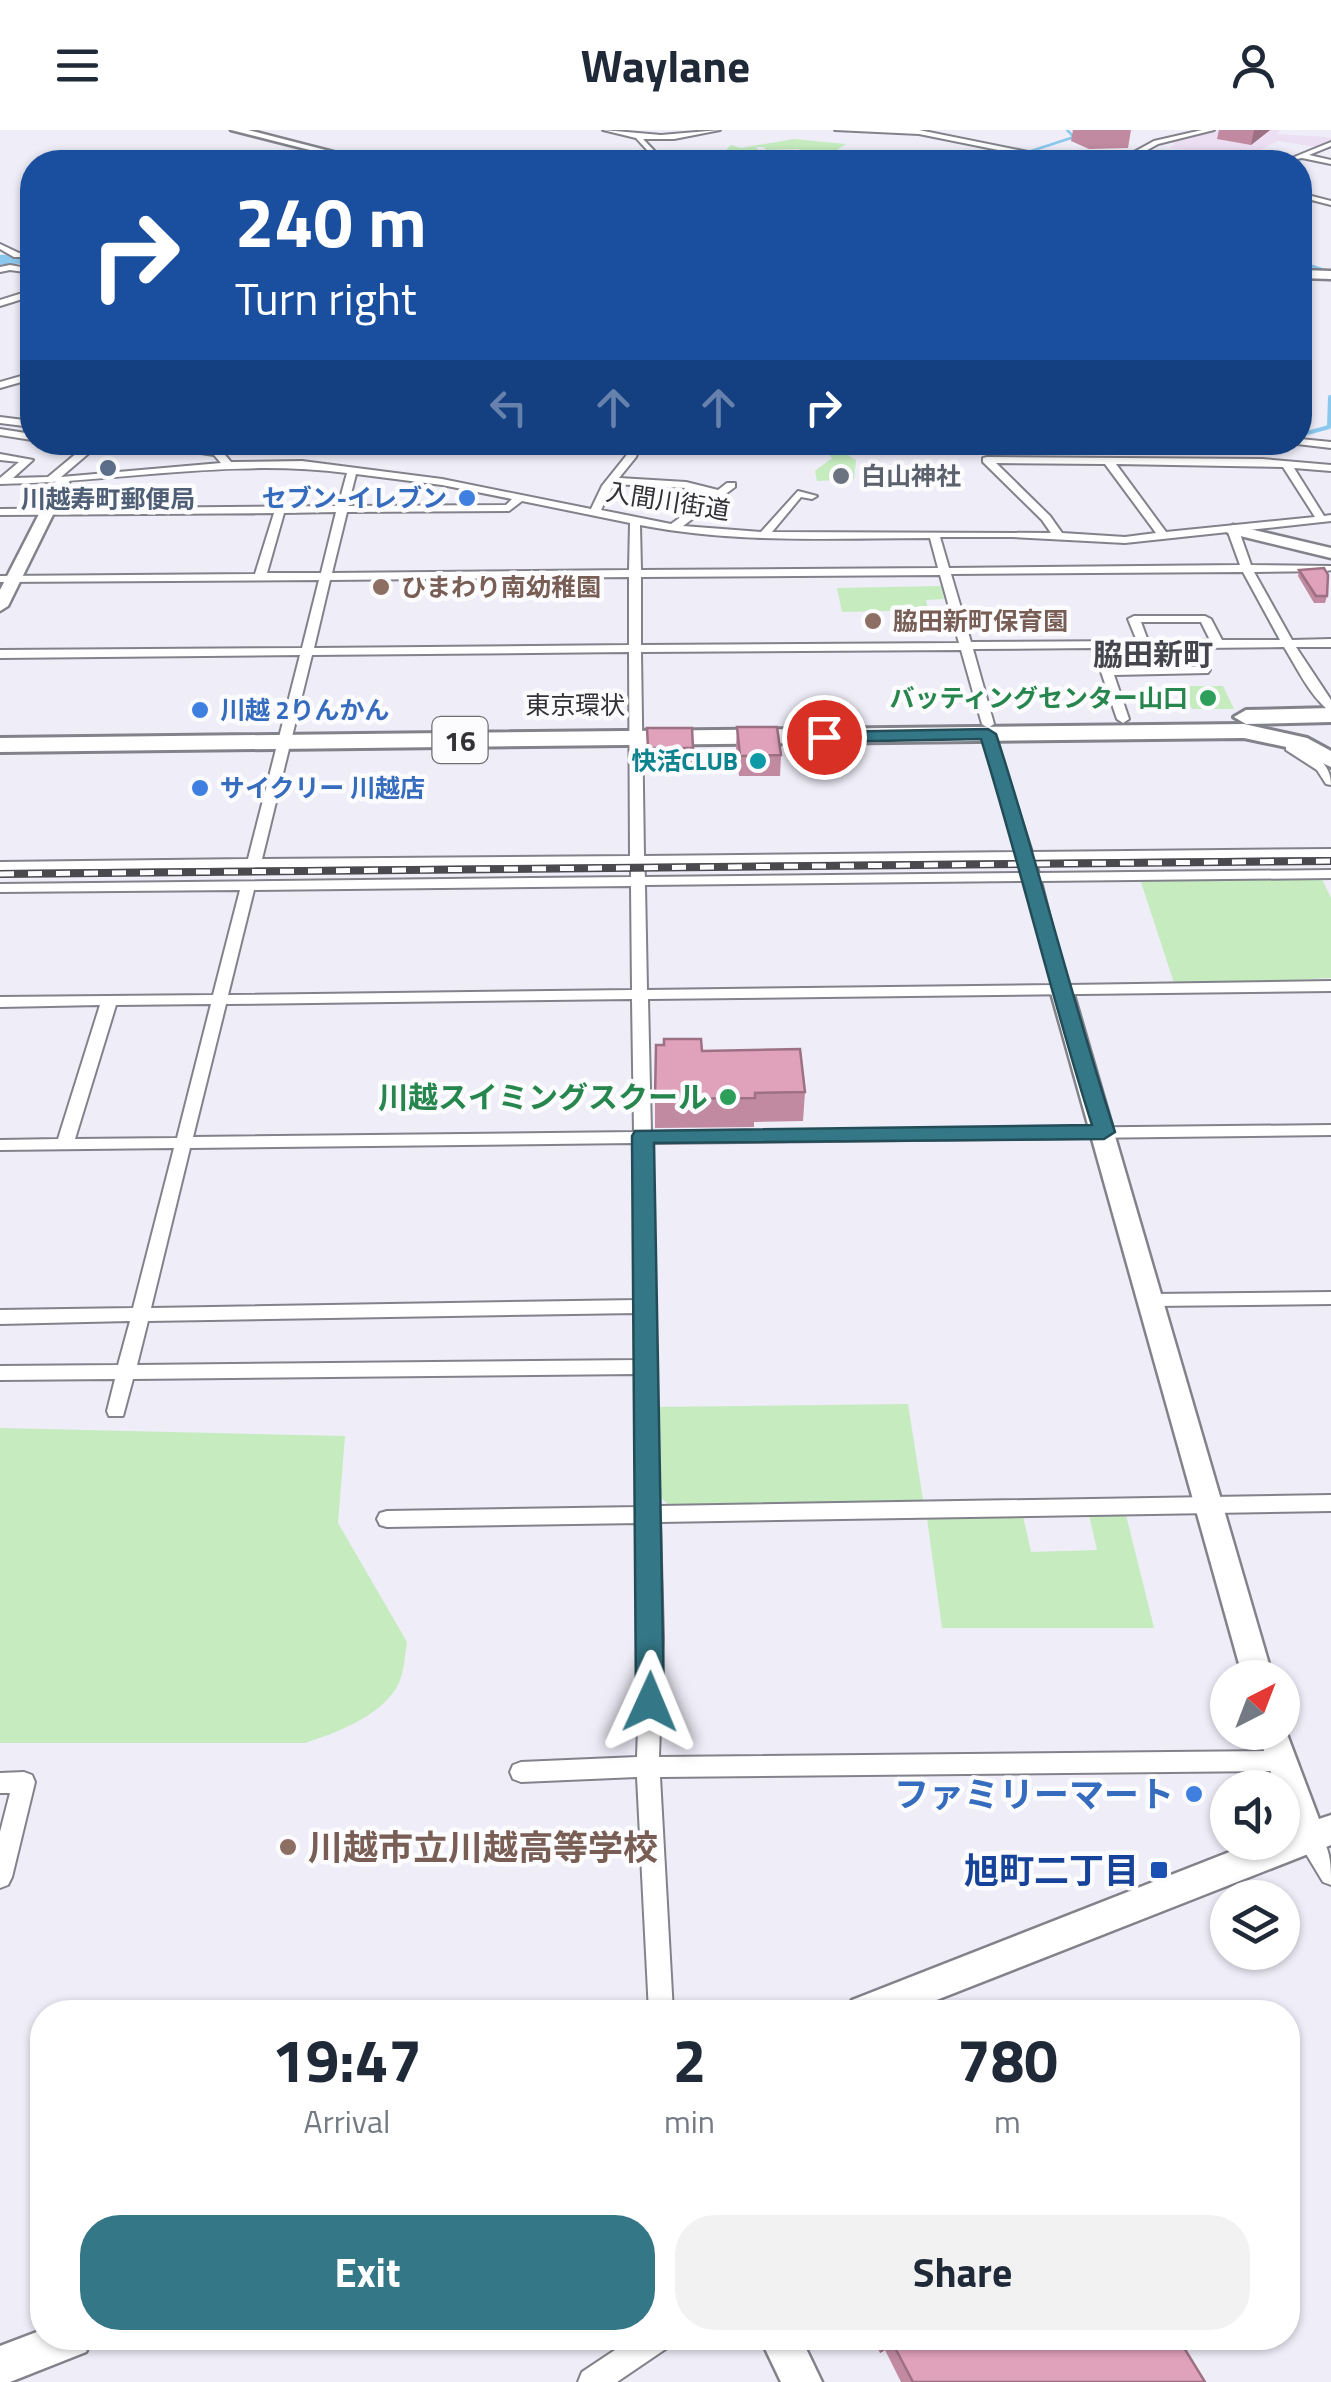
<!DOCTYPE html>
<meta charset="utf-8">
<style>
body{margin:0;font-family:"Titillium Web","Noto Sans JP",sans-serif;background:#f2f2f3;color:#1f2937;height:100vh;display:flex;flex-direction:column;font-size:38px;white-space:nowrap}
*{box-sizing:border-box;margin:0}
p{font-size:32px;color:#747a83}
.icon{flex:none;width:55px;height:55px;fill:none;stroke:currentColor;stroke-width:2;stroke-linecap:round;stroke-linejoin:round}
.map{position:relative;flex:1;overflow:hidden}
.details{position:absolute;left:30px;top:1870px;width:1270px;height:350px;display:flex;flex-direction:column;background:#fff;border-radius:40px;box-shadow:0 2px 8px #0004}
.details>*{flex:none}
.top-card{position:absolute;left:20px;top:20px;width:1292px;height:305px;border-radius:40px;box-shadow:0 2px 8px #0004;background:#1a4fa0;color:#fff;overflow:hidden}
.needle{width:65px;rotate:42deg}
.tools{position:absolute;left:1210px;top:1530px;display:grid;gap:20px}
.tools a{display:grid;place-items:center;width:90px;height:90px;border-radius:50%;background:#fff;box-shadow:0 2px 8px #0004;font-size:50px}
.pin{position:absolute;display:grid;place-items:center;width:85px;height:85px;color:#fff;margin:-42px;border:5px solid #fff;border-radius:50%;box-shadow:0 2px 10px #0007}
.me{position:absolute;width:110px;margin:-55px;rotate:1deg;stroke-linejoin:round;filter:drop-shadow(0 0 8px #0008)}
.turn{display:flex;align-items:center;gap:35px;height:210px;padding:0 50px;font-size:45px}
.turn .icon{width:130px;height:130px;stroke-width:2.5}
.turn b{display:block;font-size:70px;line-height:85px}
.lanes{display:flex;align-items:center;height:95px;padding:0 50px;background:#0003;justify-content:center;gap:50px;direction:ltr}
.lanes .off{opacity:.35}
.eta{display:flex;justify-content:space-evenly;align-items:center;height:170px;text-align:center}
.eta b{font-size:60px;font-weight:700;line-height:70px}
.primary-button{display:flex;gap:20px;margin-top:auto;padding:20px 50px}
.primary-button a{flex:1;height:115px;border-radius:40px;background:#347787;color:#fff;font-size:40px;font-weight:700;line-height:115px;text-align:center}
.primary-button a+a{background:#f2f2f3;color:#1f2937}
header{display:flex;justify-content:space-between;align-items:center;height:130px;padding:0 50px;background:#fff;font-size:45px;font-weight:700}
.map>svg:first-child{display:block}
.medical{fill:#ecdff4}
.green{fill:#c5ebbf}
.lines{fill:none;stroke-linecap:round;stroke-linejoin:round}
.stream-far1{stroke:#8ac8ed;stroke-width:2.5}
.stream{stroke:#8ac8ed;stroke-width:4}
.river{fill:#8ac8ed;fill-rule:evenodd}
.street-casing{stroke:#82828b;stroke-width:4}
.secondary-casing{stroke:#82828b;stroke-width:5}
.highway-casing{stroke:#82828b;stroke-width:6}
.street{fill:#fff;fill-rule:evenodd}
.secondary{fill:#fff;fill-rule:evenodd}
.highway{fill:#fff;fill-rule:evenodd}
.rail-casing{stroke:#49494e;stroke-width:8}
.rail{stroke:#fcfcfe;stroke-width:5;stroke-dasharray:14;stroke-linecap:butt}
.wall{fill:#c18aa1}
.shaded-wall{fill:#9d7183}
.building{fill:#e0a1bb;stroke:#9d7183;stroke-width:2.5}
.route{fill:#347787;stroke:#224d58;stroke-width:2.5}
.service-dot{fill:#5c6f8a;stroke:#fcfcfe;stroke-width:4}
.worship-dot{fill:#6b7280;stroke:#fcfcfe;stroke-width:4}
.shop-dot{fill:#3f7fe0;stroke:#fcfcfe;stroke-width:4}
.education-dot{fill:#8d6e63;stroke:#fcfcfe;stroke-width:4}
.leisure-dot{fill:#2e9e5b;stroke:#fcfcfe;stroke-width:4}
.culture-dot{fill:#0f9aa8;stroke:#fcfcfe;stroke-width:4}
.transit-dot{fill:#1a4fb4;stroke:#fcfcfe;stroke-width:4}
.labels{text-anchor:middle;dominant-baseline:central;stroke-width:9;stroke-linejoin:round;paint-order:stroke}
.far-worship-label{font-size:25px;font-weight:bold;fill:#5b616d;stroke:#fcfcfe;text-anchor:start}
.far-shop-label{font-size:25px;font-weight:bold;fill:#366cbe;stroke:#fcfcfe;text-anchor:start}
.far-service-label{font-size:25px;font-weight:bold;fill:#4e5e75;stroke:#fcfcfe}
.far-street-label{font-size:25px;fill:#323236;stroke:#fcfcfe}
.far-education-label{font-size:25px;font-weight:bold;fill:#785e54;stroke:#fcfcfe;text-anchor:start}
.far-leisure-label{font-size:25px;font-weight:bold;fill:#27864d;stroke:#fcfcfe;text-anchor:end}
.far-culture-label{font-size:25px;font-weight:bold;fill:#0d838f;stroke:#fcfcfe;text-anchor:end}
.shield{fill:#fcfcfe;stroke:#6f6f72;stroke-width:2.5}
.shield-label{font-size:28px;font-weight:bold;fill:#323236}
.far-quarter-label{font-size:30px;font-weight:bold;fill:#45454d;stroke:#fcfcfe}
.leisure-label{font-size:30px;font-weight:bold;fill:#27864d;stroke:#fcfcfe;text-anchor:end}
.near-shop-label{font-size:35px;font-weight:bold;fill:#366cbe;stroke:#fcfcfe;text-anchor:end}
.near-education-label{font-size:35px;font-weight:bold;fill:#785e54;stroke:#fcfcfe;text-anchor:start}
.near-transit-label{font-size:35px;font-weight:bold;fill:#164399;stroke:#fcfcfe;text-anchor:end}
</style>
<header><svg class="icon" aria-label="menu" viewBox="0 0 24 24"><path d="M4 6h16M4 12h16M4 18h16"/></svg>Waylane<svg class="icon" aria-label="person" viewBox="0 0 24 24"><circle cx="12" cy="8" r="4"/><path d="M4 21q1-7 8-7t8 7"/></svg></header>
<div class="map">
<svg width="1331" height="2252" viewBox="0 0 1331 2252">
<rect width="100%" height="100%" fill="#eeedf8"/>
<polygon class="medical" points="1219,0 1281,0 1277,4 1326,7 1331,8 1331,13 1317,17 1278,11 1246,27 1169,18 1175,14 1170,12"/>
<g class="green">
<polygon points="794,9 846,14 837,20 809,24 798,19 766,20 764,17 756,17 760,22 740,20 739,25 724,22 731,15 741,18"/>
<polygon points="777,313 829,313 856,330 854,349 817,351 815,341 832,328 827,322"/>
<polygon points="941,456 944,469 926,470 928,480 842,482 837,458"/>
<polygon points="1182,556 1223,556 1234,579 1192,579"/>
<polygon points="1320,745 1331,768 1331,848 1175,856 1139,746"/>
<polygon points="908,1274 923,1370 670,1376 659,1366 654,1277"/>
<path d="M0,1298L345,1306L338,1393L407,1512C405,1525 404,1541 399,1553C384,1585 336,1603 305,1613H0Z"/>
<polygon points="1089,1385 1126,1385 1154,1498 942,1498 927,1388 1023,1386 1031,1422 1097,1420"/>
</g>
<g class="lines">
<g class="stream-far1">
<polyline points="1025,23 1074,7 1067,0"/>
<path d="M899,32C942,23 987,29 1032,27"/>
<polyline points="0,114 20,123 32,123"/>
<polyline points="1300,132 1331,142"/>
</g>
<g class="stream">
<polyline points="1300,305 1329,297 1330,267"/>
<polyline points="1026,312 1151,321 1223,312"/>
</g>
<polygon class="river" points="32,123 32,133 0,135 0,125"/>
<g class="street-casing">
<g id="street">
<polygon points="603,0 661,5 720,0 674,9 643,9 665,32 658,32 636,8"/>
<polygon points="835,0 919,0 1038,24 1134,22 1154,11 1202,0 1214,0 1158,14 1142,23 1177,32 1135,26 1038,28 919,4"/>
<polygon points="1331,12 1331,16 1309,25 1331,30 1331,34 1302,28 1282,32"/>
<polygon points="1300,63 1331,71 1331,75 1300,67"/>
<polygon points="0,114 19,123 32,123 32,127 14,127 0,119"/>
<polygon points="10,135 32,139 32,143 10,140 0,142 0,137"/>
<polygon points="29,161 32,161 32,166 0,176 0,170"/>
<polygon points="32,243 32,249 0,258 0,252"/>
<polygon points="0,287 32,291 32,297 0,293"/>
<polygon points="0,299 32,304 32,310 0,305"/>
<polygon points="1300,309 1331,312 1331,318 1297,314"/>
<path d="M90,312H102L61,347L221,333L214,325L128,312H162L221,320L231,332L302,331L442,349L591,379L602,356L626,326L631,312H641L636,327L619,348L686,352L718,360L727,353H735V357L683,396L761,402L798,361L817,366L812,369L801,367L772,402L1051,403L1042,390L983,332V328L987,327L1262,329L1331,335V341L1294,338L1324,386L1331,385V391L1239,401L1251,435L1331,436V440L1327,441L1254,442L1292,510L1331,509V517H1296L1331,570V582C1311,568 1297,538 1284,517L1200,518L1210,540L1208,543L1114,545L1129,589L1123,593L1117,589L1093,518L973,519L994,594L988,598L982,594L961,520L641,522L644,726L1018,722L982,604L988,600L994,604L1032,722L1331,719V727L1035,730L1039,743L1331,740V748L1041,751L1067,855L1331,851V861L648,869L651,1002L1331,995V1005L651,1013L659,1376L1331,1365V1381L660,1392L663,1508L659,1627L1282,1621L1290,1624L1293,1631L1290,1638L1282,1641L660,1647L673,1882H649L637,1647L521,1652L513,1649L510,1642L513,1635L521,1632L637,1627L641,1508L640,1393L387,1397L380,1395L377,1389L380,1383L387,1381L640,1377L638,1244L133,1249L123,1286H109L107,1281L115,1249L0,1250V1236L118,1235L130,1191L0,1194V1180L133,1178L174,1018L0,1020V1010L58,1009L100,875L0,877V867L213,865L240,760L0,762V754L631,747V734L0,740V732L248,729L300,525L0,528V520L302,518L319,450L0,452V446L255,444L274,383L0,385V379L338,376L347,343C231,328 116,352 0,354V348L19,332L0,330V324L33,330L13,348L48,347ZM996,333L1105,334L1156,403L1125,407L1062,403L1050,386ZM1116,334L1283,337L1315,387L1166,402ZM356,344L442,355L512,369L506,375L348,376ZM614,354L686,358L711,365L671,394L601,380ZM522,371L630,393L629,440L332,443L347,382L509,381ZM336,382L321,443H267L284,383ZM640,395C736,414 833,408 930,408L938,438L641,440ZM1228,402L1240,435L949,438L940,407H1013L1125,413ZM1243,442L1280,510H1222L1211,489L1205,486H1134L1128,489L1137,511L971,512L951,444ZM940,445L959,513L641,515V447ZM629,447V515L314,518L330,450ZM1141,492H1201L1210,510L1148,511ZM1105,518H1189L1197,537L1112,538ZM629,522L630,726L262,729L312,525ZM1021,730L1025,743L645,747L644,734ZM1027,751L1052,855L647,860L645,755ZM631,756L632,860L228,865L254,760ZM632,869L634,1002L193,1007L226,874ZM211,874L177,1008L75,1009L116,875ZM634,1013L637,1170L151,1178L190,1018ZM637,1183L638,1230L137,1235L148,1191Z"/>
<polygon points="1059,312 1072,312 1067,315"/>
<path d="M1290,613C1311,622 1331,631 1331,655L1326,654L1317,640L1286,620V614Z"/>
<polygon points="1331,1162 1331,1174 1152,1176 1143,1170 1152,1164"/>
<polygon points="24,1642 32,1645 35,1652 12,1747 8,1755 0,1758 0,1702 10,1663 0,1663 0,1643"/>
<path d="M1309,1698C1331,1709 1331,1733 1331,1755L1323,1752L1297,1709L1301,1701Z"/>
<polygon points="633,2208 671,2208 667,2218 617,2252 578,2252 582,2242"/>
</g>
</g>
<g class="secondary-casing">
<g id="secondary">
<polygon points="231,0 248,0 372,32 357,32"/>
<polygon points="1300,140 1331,141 1331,149 1300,148"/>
<polygon points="58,347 70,350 8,476 0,481 0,460"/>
<polygon points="1233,395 1331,418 1331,428 1228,403 1225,400"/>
<polygon points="1061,853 1072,859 1273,1548 1243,1548 1050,859"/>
<polygon points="1282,1591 1319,1689 1331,1685 1331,1715 906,1882 847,1882 852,1870 1255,1712 1282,1712 1282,1703 1290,1700 1282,1678 1282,1658 1276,1658 1258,1602 1282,1602"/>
<polygon points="42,2200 42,2208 92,2208 86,2222 10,2252 0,2252 0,2216"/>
<polygon points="760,2208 801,2208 822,2252 781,2252"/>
</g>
</g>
<g class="highway-casing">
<g id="highway">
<polygon points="1331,578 1331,592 1246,594 1234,587 1246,580"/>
<polygon points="1244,594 1307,608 1331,621 1331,637 1291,618 1244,608 0,622 0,608"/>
</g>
</g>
<use href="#street" class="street"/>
<use href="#secondary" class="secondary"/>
<use href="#highway" class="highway"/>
<g class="rail-casing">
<polyline id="rail" points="0,744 1331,731"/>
</g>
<use href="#rail" class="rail"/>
</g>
<g class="wall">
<polygon points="1073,0 1131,0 1128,18 1089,19 1071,11"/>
<polygon points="1219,0 1270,0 1251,15 1217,9"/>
<polygon points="1299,440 1327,466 1325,473 1314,473 1298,446"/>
<polygon points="737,597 781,625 780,646 739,646 736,617"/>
<polygon points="647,598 693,618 693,638 648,639"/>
<polygon points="702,921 805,962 803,991 754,992 754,997 655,998 655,969"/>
<polygon points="872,2208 1178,2208 1205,2252 901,2252 885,2220 880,2223"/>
</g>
<g class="shaded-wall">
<polygon points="1254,0 1270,0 1251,15"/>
<polygon points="884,2208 888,2208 885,2220 880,2223"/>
</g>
<g class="building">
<polygon points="1324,438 1328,445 1327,466 1316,466 1299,440"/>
<polygon points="737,597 777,597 781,625 740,626"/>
<polygon points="647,598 692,598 693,618 648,618"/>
<polygon points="664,909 701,909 702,921 800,919 805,962 755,963 755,968 655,969 656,915 664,915"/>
<polygon points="890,2208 1178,2208 1205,2252 913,2252"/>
</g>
<path class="route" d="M988,599L996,604C1039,736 1072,870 1115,1002L1104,1009L654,1013L664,1572L660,1581L650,1585L640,1581L636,1572L632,1006L635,1001L1092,995C1051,867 1021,737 981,609L824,612L816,607L824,602Z"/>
<circle class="service-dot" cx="108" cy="338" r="10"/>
<circle class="worship-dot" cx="841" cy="346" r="10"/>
<g class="shop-dot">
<circle cx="467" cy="368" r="10"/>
<circle cx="200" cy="580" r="10"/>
<circle cx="200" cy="658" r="10"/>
<circle cx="1194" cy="1664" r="10"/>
</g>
<g class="education-dot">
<circle cx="381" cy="457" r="10"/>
<circle cx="873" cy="491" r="10"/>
<circle cx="288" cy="1717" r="10"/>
</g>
<g class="leisure-dot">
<circle cx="1208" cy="568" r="10"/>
<circle cx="728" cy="967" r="10"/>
</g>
<circle class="culture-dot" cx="758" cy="631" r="10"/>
<rect class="transit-dot" x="1149" y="1730" width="20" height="20" rx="5"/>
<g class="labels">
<g class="far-worship-label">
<text x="861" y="346">白山神社</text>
</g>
<g class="far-shop-label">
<text x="447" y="368" text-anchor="end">セブン-イレブン</text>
<text x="220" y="580">川越 2りんかん</text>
<text x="220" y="658">サイクリー 川越店</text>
</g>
<g class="far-service-label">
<text x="108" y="369">川越寿町郵便局</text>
</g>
<g class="far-street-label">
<text transform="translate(668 371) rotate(9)">入間川街道</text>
<text x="575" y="575">東京環状</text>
</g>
<g class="far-education-label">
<text x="401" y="457">ひまわり南幼稚園</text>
<text x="893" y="491">脇田新町保育園</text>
</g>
<g class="far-leisure-label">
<text x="1188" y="568">バッティングセンター山口</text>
</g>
<g class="far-culture-label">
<text x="738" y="631">快活CLUB</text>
</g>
<rect class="shield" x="432.5" y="587" width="55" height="46" rx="8"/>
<g class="shield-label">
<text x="460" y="610">16</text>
</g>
<g class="far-quarter-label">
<text x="1153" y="524">脇田新町</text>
</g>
<g class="leisure-label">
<text x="708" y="967">川越スイミングスクール</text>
</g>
<g class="near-shop-label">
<text x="1174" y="1664">ファミリーマート</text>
</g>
<g class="near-education-label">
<text x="308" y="1717">川越市立川越高等学校</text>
</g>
<g class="near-transit-label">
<text x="1139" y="1740">旭町二丁目</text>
</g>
</g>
</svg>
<div class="tools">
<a><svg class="needle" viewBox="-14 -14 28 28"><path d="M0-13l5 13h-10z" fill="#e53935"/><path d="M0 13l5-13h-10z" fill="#747a83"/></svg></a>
<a><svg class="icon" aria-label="sound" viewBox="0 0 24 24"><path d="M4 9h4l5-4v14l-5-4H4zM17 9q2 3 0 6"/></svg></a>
<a><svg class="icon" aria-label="layers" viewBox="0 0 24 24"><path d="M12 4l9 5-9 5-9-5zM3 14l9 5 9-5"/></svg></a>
</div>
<div class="pin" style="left:824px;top:607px;background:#d93025"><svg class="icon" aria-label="arrive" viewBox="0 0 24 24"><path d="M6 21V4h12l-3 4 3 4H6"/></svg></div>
<svg class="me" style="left:650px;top:1572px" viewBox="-20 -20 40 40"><path d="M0-17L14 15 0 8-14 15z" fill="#347787" stroke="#fff" stroke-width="4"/></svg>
<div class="top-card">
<div class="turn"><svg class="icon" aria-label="right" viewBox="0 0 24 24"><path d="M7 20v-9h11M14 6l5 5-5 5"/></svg><div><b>240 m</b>Turn right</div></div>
<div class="lanes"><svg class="icon off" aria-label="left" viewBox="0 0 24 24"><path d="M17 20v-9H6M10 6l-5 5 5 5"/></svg><svg class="icon off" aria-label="ahead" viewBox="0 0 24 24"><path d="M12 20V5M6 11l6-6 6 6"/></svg><svg class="icon off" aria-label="ahead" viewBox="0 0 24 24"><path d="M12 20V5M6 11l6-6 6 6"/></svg><svg class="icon" aria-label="right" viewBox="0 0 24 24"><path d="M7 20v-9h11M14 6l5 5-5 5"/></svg></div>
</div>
<section class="details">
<div class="eta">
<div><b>19:47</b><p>Arrival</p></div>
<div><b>2</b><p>min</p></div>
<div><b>780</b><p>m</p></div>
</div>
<div class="primary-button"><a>Exit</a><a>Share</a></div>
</section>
</div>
